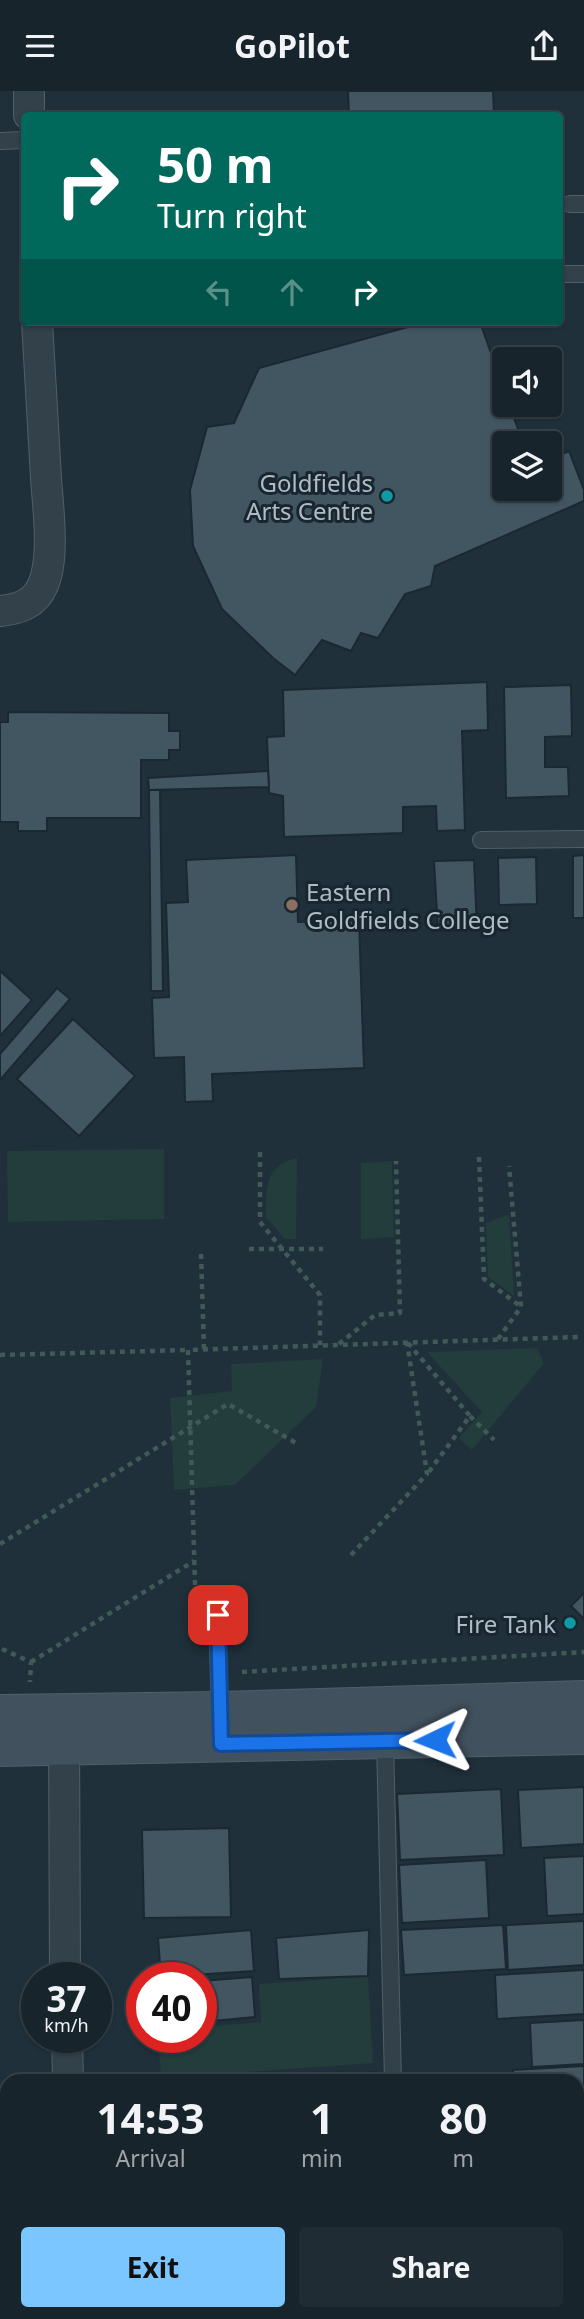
<!DOCTYPE html>
<style>
body{margin:0;font-family:"Noto Sans",sans-serif;background:#202c34;color:#f1f3f6;height:100vh;display:flex;flex-direction:column;font-size:26px;white-space:nowrap}
*{box-sizing:border-box;margin:0}
p{font-size:23px;color:#9ea4a9}
.icon{flex:none;width:38px;height:38px;fill:none;stroke:currentColor;stroke-width:2;stroke-linecap:round;stroke-linejoin:round}
.map{position:relative;flex:1;overflow:hidden}
.sheet{position:absolute;left:0px;top:1983px;width:584px;height:247px;display:flex;flex-direction:column;background:#17242c;border-radius:21px 21px 0 0;box-shadow:0 2px 5px #0004,0 0 0 2px #364148}
.sheet>*{flex:none}
.top-card{position:absolute;left:21px;top:21px;width:542px;height:214px;border-radius:7px;box-shadow:0 2px 5px #0004,0 0 0 2px #364148;background:#00695c;color:#fff;overflow:hidden}
.buttons{position:absolute;left:492px;top:256px;display:grid;gap:14px}
.buttons a{display:grid;place-items:center;width:70px;height:70px;border-radius:7px;background:#17242c;box-shadow:0 2px 5px #0004,0 0 0 2px #364148;font-size:35px}
.speed{position:absolute;left:21px;top:1871px;display:flex;gap:14px;font-size:35px;font-weight:700;text-align:center}
.speed>*{display:grid;place-content:center;width:91px;height:91px;border-radius:50%;background:#17242c;box-shadow:0 2px 5px #0004,0 0 0 2px #364148;line-height:1}
.speed small{font-size:18px;font-weight:400}
.speed .limit{border:10px solid #d22;background:#fff;color:#111}
.pin{position:absolute;display:grid;place-items:center;width:60px;height:60px;color:#fff;margin:-30px;border-radius:14px;box-shadow:0 4px 10px #0006}
.me{position:absolute;width:77px;margin:-38px;rotate:268deg;stroke-linejoin:round;filter:drop-shadow(0 0 5px #0008)}
.turn{display:flex;align-items:center;gap:24px;height:147px;padding:0 21px;font-size:32px}
.turn .icon{width:91px;height:91px;stroke-width:2.5}
.turn b{display:block;font-size:49px;line-height:60px}
.lanes{display:flex;align-items:center;height:66px;padding:0 21px;background:#0003;justify-content:center;gap:35px;direction:ltr}
.lanes .off{opacity:.35}
.eta{display:flex;justify-content:space-evenly;align-items:center;height:119px;text-align:center}
.eta b{font-size:42px;font-weight:700;line-height:49px}
.cta{display:flex;gap:14px;margin-top:auto;padding:14px 21px}
.cta a{flex:1;height:80px;border-radius:7px;background:#7bc6ff;color:#111;font-size:28px;font-weight:700;line-height:80px;text-align:center}
.cta a+a{background:#202c34;color:#f1f3f6}
header{display:flex;justify-content:space-between;align-items:center;height:91px;padding:0 21px;background:#17242c;font-size:32px;font-weight:700}
.map>svg:first-child{display:block}
.green{fill:#223d3b}
.building{fill:#425662;stroke:#1b2831;stroke-width:2}
.lines{fill:none;stroke-linecap:round;stroke-linejoin:round}
.lane-casing{stroke:#515f68;stroke-width:18}
.street-casing{stroke:#515f68;stroke-width:32}
.secondary-casing{stroke:#515f68;stroke-width:40}
.path{stroke:#415a58;stroke-width:4.5;stroke-dasharray:5 5;stroke-linecap:butt}
.lane{stroke:#33414b;stroke-width:16}
.street{stroke:#33414b;stroke-width:30}
.secondary{stroke:#41515e;stroke-width:38}
.route-casing{stroke:#114b97;stroke-width:18}
.route{stroke:#1a73e8;stroke-width:12}
.culture-dot{fill:#0f9aa8;stroke:#19262f;stroke-width:2.5}
.education-dot{fill:#8d6e63;stroke:#19262f;stroke-width:2.5}
.labels{text-anchor:middle;dominant-baseline:central;stroke-width:6;stroke-linejoin:round;paint-order:stroke}
.poi-label{font-size:24px;fill:#aebcc7;stroke:#19262f;text-anchor:end}
</style>
<header><svg class="icon" aria-label="menu" viewBox="0 0 24 24"><path d="M4 6h16M4 12h16M4 18h16"/></svg>GoPilot<svg class="icon" aria-label="share" viewBox="0 0 24 24"><path d="M12 15V3M7 8l5-5 5 5M5 13v7h14v-7"/></svg></header>
<div class="map">
<svg width="584" height="2228" viewBox="0 0 584 2228">
<rect width="100%" height="100%" fill="#1f303a"/>
<g class="green">
<polygon points="164,1058 164,1128 8,1131 7,1060"/>
<path d="M297,1067L296,1148H285L266,1126C267,1097 263,1075 297,1067Z"/>
<polygon points="392,1070 394,1146 361,1148 361,1072"/>
<polygon points="509,1123 514,1205 488,1186 486,1132"/>
<polygon points="537,1257 544,1272 472,1359 459,1347 482,1321 427,1261"/>
<polygon points="323,1268 316,1316 235,1394 174,1399 170,1307 232,1300 231,1273"/>
<polygon points="368,1885 373,1972 161,1987 158,1946 201,1946 201,1936 261,1931 259,1893"/>
</g>
<g class="building">
<polygon points="348,0 493,0 494,24 349,24"/>
<polygon points="426,231 480,231 504,299 504,313 509,313 523,352 504,352 504,397 550,397 550,368 569,360 584,399 584,410 435,475 431,495 405,503 378,547 361,542 351,560 322,549 295,584 273,567 222,518 193,455 190,399 207,336 234,332 259,277"/>
<polygon points="487,591 488,639 462,640 465,739 437,740 436,715 403,716 403,742 284,746 283,705 269,702 267,646 284,645 283,599"/>
<polygon points="571,594 572,645 545,646 545,676 568,676 569,705 506,707 504,596"/>
<polygon points="8,621 169,622 169,640 180,640 180,659 169,659 169,669 141,669 141,727 47,727 47,740 18,740 18,731 0,731 0,631 8,631"/>
<polygon points="268,680 269,696 149,699 148,687"/>
<polygon points="149,699 160,699 163,900 151,900"/>
<polygon points="296,764 298,831 359,829 364,977 212,983 213,1010 185,1011 184,966 154,967 152,907 169,906 166,812 188,811 186,769"/>
<polygon points="584,764 584,827 573,827 573,765"/>
<polygon points="536,766 537,813 499,814 498,767"/>
<polygon points="474,769 477,838 438,840 434,770"/>
<polygon points="0,880 32,909 0,945"/>
<polygon points="57,897 70,908 0,989 0,963"/>
<polygon points="73,928 135,985 79,1045 17,988"/>
<polygon points="584,1502 584,1528 571,1515"/>
<circle cx="570" cy="1532" r="6"/>
<polygon points="584,1696 584,1753 521,1757 518,1699"/>
<polygon points="501,1698 504,1764 400,1769 397,1703"/>
<polygon points="229,1737 231,1826 144,1827 142,1739"/>
<polygon points="584,1765 584,1823 547,1825 544,1767"/>
<polygon points="486,1769 489,1827 402,1832 399,1774"/>
<polygon points="584,1830 584,1874 508,1879 506,1834"/>
<polygon points="503,1834 506,1878 404,1884 401,1839"/>
<polygon points="251,1839 254,1880 161,1886 158,1847"/>
<polygon points="369,1839 368,1885 279,1888 276,1847"/>
<polygon points="584,1879 584,1923 497,1928 495,1884"/>
<polygon points="252,1886 255,1926 201,1931 201,1890"/>
<polygon points="584,1929 584,1973 532,1976 530,1932"/>
<polygon points="584,1975 584,2019 578,2020 578,1990 514,1990 513,1979"/>
<polygon points="376,1981 377,1990 282,1990 282,1989"/>
<polygon points="238,1984 239,1990 178,1990"/>
<polygon points="578,2022 584,2022 584,2066 578,2067"/>
<rect x="578" y="2068" width="6" height="44"/>
<polygon points="584,2118 584,2163 578,2163 578,2119"/>
<rect x="578" y="2166" width="6" height="45"/>
<polygon points="271,2223 271,2228 177,2228"/>
</g>
<g class="lines">
<g class="lane-casing">
<g id="lane">
<polyline points="0,50 24,49"/>
<polyline points="570,113 584,113"/>
<polyline points="560,183 584,183"/>
<polyline points="481,749 584,748"/>
<polyline points="217,1524 220,1622"/>
<polyline points="385,1650 393,1990"/>
<polyline points="397,2222 397,2228"/>
</g>
</g>
<g class="street-casing">
<g id="street">
<polyline points="29,0 29,24"/>
<path d="M0,520C19,518 35,513 43,494C55,466 48,417 46,387C43,335 40,283 37,231"/>
<polyline points="64,1636 65,1886"/>
<polyline points="67,1946 68,1990"/>
<polyline points="75,2222 75,2228"/>
</g>
</g>
<g class="secondary-casing">
<g id="secondary">
<polyline points="0,1623 220,1620 584,1609"/>
<polyline points="0,1656 584,1644"/>
</g>
</g>
<g class="path">
<polyline points="260,1061 260,1131 320,1204 320,1254"/>
<polyline points="479,1066 484,1188 520,1215"/>
<polyline points="249,1158 323,1158"/>
<polyline points="201,1163 204,1258"/>
<polyline points="498,1248 521,1216 509,1075"/>
<polyline points="408,1252 470,1325 428,1382"/>
<polyline points="339,1253 375,1224 400,1222 396,1070"/>
<polyline points="0,1264 188,1259"/>
<polyline points="470,1325 494,1349"/>
<polyline points="0,1453 228,1313 296,1352"/>
<polyline points="351,1464 427,1383 407,1251"/>
<polyline points="195,1494 188,1259 578,1246"/>
<polyline points="2,1558 31,1571 30,1591"/>
<polyline points="31,1571 194,1470"/>
<polyline points="242,1581 584,1561"/>
</g>
<use href="#lane" class="lane"/>
<use href="#street" class="street"/>
<use href="#secondary" class="secondary"/>
</g>
<g class="lines">
<g class="route-casing">
<polyline id="route" points="218,1524 221,1653 435,1649"/>
</g>
<use href="#route" class="route"/>
</g>
<g class="culture-dot">
<circle cx="387" cy="405" r="7"/>
<circle cx="570" cy="1532" r="7"/>
</g>
<circle class="education-dot" cx="292" cy="814" r="7"/>
<g class="labels">
<g class="poi-label">
<text x="373" y="391">Goldfields<tspan x="373" dy="28">Arts Centre</tspan></text>
<text x="306" y="800" text-anchor="start">Eastern<tspan x="306" dy="28">Goldfields College</tspan></text>
<text x="556" y="1532">Fire Tank</text>
</g>
</g>
</svg>
<div class="buttons">
<a><svg class="icon" aria-label="sound" viewBox="0 0 24 24"><path d="M4 9h4l5-4v14l-5-4H4zM17 9q2 3 0 6"/></svg></a>
<a><svg class="icon" aria-label="layers" viewBox="0 0 24 24"><path d="M12 4l9 5-9 5-9-5zM3 14l9 5 9-5"/></svg></a>
</div>
<div class="speed"><div>37<small>km/h</small></div><div class="limit">40</div></div>
<div class="pin" style="left:218px;top:1524px;background:#d93025"><svg class="icon" aria-label="arrive" viewBox="0 0 24 24"><path d="M6 21V4h12l-3 4 3 4H6"/></svg></div>
<svg class="me" style="left:435px;top:1649px" viewBox="-20 -20 40 40"><path d="M0-17L14 15 0 8-14 15z" fill="#1a73e8" stroke="#fff" stroke-width="4"/></svg>
<div class="top-card">
<div class="turn"><svg class="icon" aria-label="right" viewBox="0 0 24 24"><path d="M7 20v-9h11M14 6l5 5-5 5"/></svg><div><b>50 m</b>Turn right</div></div>
<div class="lanes"><svg class="icon off" aria-label="left" viewBox="0 0 24 24"><path d="M17 20v-9H6M10 6l-5 5 5 5"/></svg><svg class="icon off" aria-label="ahead" viewBox="0 0 24 24"><path d="M12 20V5M6 11l6-6 6 6"/></svg><svg class="icon" aria-label="right" viewBox="0 0 24 24"><path d="M7 20v-9h11M14 6l5 5-5 5"/></svg></div>
</div>
<section class="sheet">
<div class="eta">
<div><b>14:53</b><p>Arrival</p></div>
<div><b>1</b><p>min</p></div>
<div><b>80</b><p>m</p></div>
</div>
<div class="cta"><a>Exit</a><a>Share</a></div>
</section>
</div>
